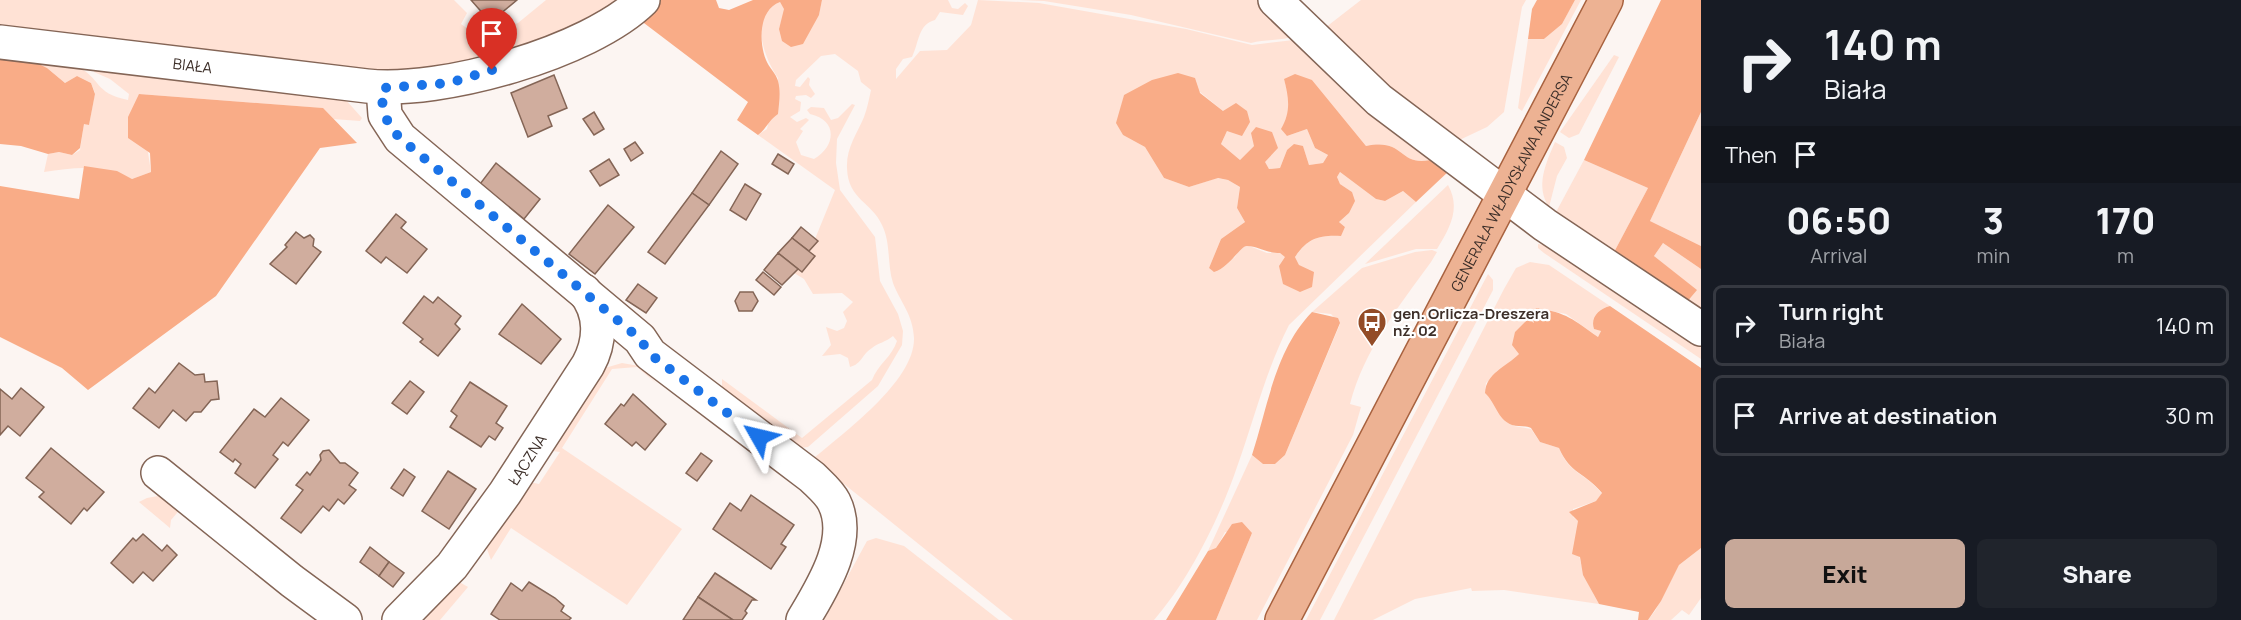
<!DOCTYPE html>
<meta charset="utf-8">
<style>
body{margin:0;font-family:Manrope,sans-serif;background:#20242c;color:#f1f3f6;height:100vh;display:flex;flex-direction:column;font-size:22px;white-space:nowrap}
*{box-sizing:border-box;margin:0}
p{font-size:20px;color:#9ea1a6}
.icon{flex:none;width:33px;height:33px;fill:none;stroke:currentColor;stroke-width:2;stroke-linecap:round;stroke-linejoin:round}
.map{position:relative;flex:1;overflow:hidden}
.side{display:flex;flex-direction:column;background:#171b24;width:540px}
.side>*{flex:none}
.banner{background:#171b24;color:#f1f3f6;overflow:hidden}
.pin{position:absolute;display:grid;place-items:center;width:51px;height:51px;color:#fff;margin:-62px -26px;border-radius:50% 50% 50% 0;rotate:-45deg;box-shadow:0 0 6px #0007}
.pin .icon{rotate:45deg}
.me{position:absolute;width:66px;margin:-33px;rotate:307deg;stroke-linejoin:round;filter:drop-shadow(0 0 4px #0008)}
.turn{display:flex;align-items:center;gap:21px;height:126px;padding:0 24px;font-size:27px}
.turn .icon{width:78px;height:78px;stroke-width:2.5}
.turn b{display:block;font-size:42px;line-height:51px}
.then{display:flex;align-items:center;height:57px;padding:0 24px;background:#0003;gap:12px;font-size:22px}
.eta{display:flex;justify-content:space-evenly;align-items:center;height:102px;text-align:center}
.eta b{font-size:36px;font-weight:800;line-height:42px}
.cta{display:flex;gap:12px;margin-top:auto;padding:12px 24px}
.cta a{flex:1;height:69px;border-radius:9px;background:#c7a899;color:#111;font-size:24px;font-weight:800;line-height:69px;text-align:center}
.cta a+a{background:#20242c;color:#f1f3f6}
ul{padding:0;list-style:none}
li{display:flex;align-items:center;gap:18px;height:81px;margin:0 12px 9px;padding:0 12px;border:3px solid #363941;border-radius:9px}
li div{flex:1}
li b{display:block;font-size:22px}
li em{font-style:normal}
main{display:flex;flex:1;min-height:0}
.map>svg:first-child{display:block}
.green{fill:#ffe2d5}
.forest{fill:#f9ac87}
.building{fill:#d0ad9e;stroke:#846556;stroke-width:1.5}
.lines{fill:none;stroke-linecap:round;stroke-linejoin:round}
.minor-casing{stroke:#846556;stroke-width:36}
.major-casing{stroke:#a8623f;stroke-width:36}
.minor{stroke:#fff;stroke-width:33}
.major{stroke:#edb293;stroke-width:33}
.route{stroke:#1a73e8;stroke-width:10;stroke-dasharray:0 18}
.labels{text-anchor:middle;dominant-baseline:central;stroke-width:4.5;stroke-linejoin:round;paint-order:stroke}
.street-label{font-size:15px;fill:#3d2f29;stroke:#fff}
.poi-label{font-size:15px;font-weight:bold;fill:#3d2f29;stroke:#fff;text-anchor:start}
</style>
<main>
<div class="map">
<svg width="1701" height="620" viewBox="0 0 1701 620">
<rect width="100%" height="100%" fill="#fcf5f2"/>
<g class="green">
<polygon points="0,0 454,0 467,13 461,24 468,29 475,23 491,32 518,23 546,0 631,0 492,61 381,77 0,30"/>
<path d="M822,0H948L952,8L958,9L965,3L968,6L963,15L940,12L935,20C918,24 919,43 912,57L903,59L896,69V79L920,51L947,50L971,25L978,0L1039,3L1186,29L1252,45L1302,39L1438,158C1397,171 1408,137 1366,146L1312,80L1284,79L1289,98L1287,136L1307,129L1315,148L1328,155L1323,163L1309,165L1303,146L1287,150L1280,168L1269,169L1254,146L1240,160L1221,144L1227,131L1223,111L1200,92L1124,95L1117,123L1123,135L1145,147L1164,178L1189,187L1217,178L1228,180L1240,187L1237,208L1245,222L1221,239L1209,268L1213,271L1235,257L1240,247L1247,245L1267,253H1280L1299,265L1295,257C1308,238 1319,235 1341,235L1345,227L1339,222L1349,213L1352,192L1340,184L1337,177L1340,172L1376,199L1385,201L1403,191L1416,202L1289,325C1266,370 1254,420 1237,467C1220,517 1189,580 1154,620H1013L813,459C843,433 915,381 914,338C913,314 900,302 893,283C887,264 891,243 882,225C872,202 848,200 847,168C846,148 857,134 864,117C867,109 869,99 871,90L861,82L858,71L835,54L821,56L796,80L795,86L800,87L808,77L810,79L809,85L815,94L811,98L806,95L796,96L795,99L801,102L800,111L790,117L797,122L806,118L809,120L800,129L803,131L796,142L801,155L814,159C836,146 838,120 810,114L807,110L811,107L824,108L831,120L838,118L852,104L855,105L837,139L836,163L840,190L875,237L880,281L898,314L903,331L902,345L878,386L808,447L800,448L722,389V379L802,438L872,380C878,364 892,357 897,341L893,336C886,342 878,343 872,348C862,354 862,364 850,367L848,358L840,354L822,356L831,345L826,327L837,331L844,328L847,321L843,312L853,302L842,293L813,294L804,279L794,273L798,269L802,272L814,257L809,251L817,241L815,239L835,190L758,135L767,129L778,78C764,58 748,15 779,1L785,9L779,29L819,15Z"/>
<path d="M1019,0H1261L1298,35C1283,41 1267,39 1251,43L1131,15L1044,1Z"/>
<polygon points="1361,0 1526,0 1522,7 1504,112 1487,127 1451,144 1321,31"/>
<polygon points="1575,0 1581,0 1522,111 1518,108 1528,39 1544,39 1562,24"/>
<path d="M0,45C24,52 54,55 76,66C102,78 93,93 128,100L129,94L110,79L94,72V66L345,99L362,118L360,121L333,119L322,108L139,94L151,172L132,179C103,164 76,167 44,172L48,154L59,152L72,155L80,150L84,123L89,125L95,93L91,83L77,76L65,83L47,68L0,60Z"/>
<polygon points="1614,55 1619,57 1579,134 1569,138 1560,132"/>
<polygon points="1701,112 1701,246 1650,221"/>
<path d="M1555,142L1564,147L1567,158L1557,176L1549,207C1535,186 1546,163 1555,142Z"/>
<polygon points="1584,160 1648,188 1612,256 1555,214"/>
<path d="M1448,185C1461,208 1450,228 1437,249H1416L1365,264Z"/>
<polygon points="1663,243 1701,269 1701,313 1686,303 1696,290 1654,256"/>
<polygon points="1538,244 1550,246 1701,344 1701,359 1544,253 1538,248"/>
<path d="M1432,250L1437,252L1431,262C1399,306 1364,350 1350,404L1361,407L1353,435L1257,620H1216L1252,533L1225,532L1216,549L1208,551L1252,455L1263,464H1275L1285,455L1340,324L1331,314L1312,312L1362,268L1415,252Z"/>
<path d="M1530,262L1549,265L1610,306C1599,309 1590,317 1594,329L1601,331L1598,337L1566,314L1542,309L1535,324L1528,319L1522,327L1519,354L1486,383L1485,392L1514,426L1531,429L1540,442L1559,448C1569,474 1586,473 1602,494L1596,501L1573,509V517L1578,521C1575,555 1583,576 1599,604L1504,590L1472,591L1471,588L1415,599L1373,620H1334L1504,289L1516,268Z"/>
<polygon points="1488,274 1493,280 1493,290 1320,620 1306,620"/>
<polygon points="622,363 639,366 657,384 637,367 612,369 562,448 682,529 627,605 511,528 491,560 484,541 525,481 539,484 560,452 552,451 598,370"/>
<polygon points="158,496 167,498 182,507 171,520 170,528 139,502 147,498"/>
<polygon points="876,538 904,546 999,620 824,620 867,541"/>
<polygon points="1701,548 1701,598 1689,615 1682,610 1671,620 1648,620 1655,611 1679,565"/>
<polygon points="454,579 468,587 440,620 425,620 448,581"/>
</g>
<g class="forest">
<path d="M659,0H716L719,8L729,10L753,0H822L819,15L803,44L791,47L782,41L779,29L784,9L780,2C758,10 759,43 766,60C769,68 776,73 778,81C781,92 779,103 778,114C769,120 767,128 758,135L737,120L748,102L640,20Z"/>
<polygon points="1537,0 1575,0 1562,24 1544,39 1528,39 1532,9"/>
<polygon points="1661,0 1701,0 1701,112 1650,221 1701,246 1701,269 1663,243 1654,256 1697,290 1686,303 1612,256 1648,188 1584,160"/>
<polygon points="18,54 47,68 65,83 77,76 91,83 95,94 89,125 84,124 80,148 72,155 59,152 48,154 21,146 0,144 0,60"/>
<path d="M1178,73L1195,78L1200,93L1223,111L1236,103L1247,111L1250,122L1242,136L1227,131L1221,144L1240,160L1254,146L1251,133L1256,127L1272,132L1278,148L1265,162L1269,169L1280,168L1287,150L1294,144L1303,146L1309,165L1323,163L1328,155L1315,148L1307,129L1287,136L1281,129C1291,112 1289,98 1284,79L1295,74L1312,80L1366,146C1408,137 1397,171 1438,158L1450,170L1416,202L1403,191L1385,201L1376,199L1340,172L1337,177L1340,184L1352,192L1355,201L1349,213L1339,222L1345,227L1341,236C1319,235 1308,238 1295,257L1299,265L1314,272L1312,287L1300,292L1283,284L1279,266L1285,257L1280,253C1265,253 1258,246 1247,246C1241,245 1230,267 1214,272L1209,268L1221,239L1245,222L1237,208L1240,187L1228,180L1218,178L1189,187L1164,178L1145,147L1123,135L1116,123L1124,95L1152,80Z"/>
<polygon points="139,94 323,108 357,143 320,148 216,296 88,390 62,368 0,337 0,186 79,199 84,166 117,171 132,179 151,172 150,153 128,138 128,117"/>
<path d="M1610,306L1701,368V548L1679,565L1661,601L1648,620H1638L1639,612L1599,604L1583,575L1580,557L1572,554L1578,521L1569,512L1596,501L1602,493C1586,473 1570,474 1559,448L1540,442L1531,428C1524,425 1518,427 1512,425C1497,419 1496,403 1485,393C1486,373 1506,367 1519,354L1512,345L1515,332L1528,319L1534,323L1532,315L1536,308C1568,313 1572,319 1598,337L1601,331L1594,329C1590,317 1599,309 1610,306Z"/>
<path d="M1312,312L1338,318L1340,323L1285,455L1275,464H1263L1252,455C1268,406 1275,350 1312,312Z"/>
<polygon points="1242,522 1252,533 1216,620 1166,620 1208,551 1216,548 1232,524"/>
</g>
<g class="building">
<polygon points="471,0 517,0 499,15 495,10 486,17"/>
<polygon points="554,75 567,108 548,116 552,126 528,137 511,93"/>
<polygon points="594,112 604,129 594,135 583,119"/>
<polygon points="635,142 643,153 631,161 624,149"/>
<polygon points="721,151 738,164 709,205 692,193"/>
<polygon points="778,154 794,164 788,174 772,164"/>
<polygon points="609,159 619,175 600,186 590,171"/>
<polygon points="496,163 540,199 524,219 480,184"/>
<polygon points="745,184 761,194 746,220 730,210"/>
<polygon points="692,193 709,205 665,264 648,252"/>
<polygon points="608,205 634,227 595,274 569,254"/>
<polygon points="396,214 406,222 401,228 427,249 407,273 386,257 381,263 366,251"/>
<polygon points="801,227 818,241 809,251 792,238"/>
<polygon points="296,232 304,238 310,235 314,239 313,246 321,252 296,284 270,264 287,247 285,245"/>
<polygon points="792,238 815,256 802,272 778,253"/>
<polygon points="778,253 798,269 782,285 764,270"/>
<polygon points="763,272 781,287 774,295 756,280"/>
<polygon points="638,284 657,298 646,313 626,300"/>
<polygon points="740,292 753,292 758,301 752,311 739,311 735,301"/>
<polygon points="424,296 433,303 438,297 461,316 455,324 460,329 438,356 420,342 423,339 403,323"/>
<polygon points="522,304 561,339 541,364 499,334"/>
<polygon points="179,363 195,375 204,374 205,382 217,381 219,399 211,400 201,412 194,412 186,421 173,410 159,428 133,408 149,388 155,393"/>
<polygon points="410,381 424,392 407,414 392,403"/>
<polygon points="470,382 507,406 496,423 503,428 495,440 489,436 481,447 450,427 457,416 451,411"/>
<polygon points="21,388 44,407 20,436 8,426 0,435 0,389 12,399"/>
<polygon points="633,394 666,424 645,450 636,442 632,446 605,424 621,404 624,406"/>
<polygon points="281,398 309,420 288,446 283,442 273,455 278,459 255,488 235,473 241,464 235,459 233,462 220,452 254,409 265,417"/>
<polygon points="51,448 104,492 87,511 84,508 71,524 39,497 44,492 26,478"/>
<polygon points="329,450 340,463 345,463 358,473 349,485 356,490 344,504 338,499 329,511 323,506 301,533 281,518 303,490 296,485 307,472 310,475 321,460 320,455 323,451"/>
<polygon points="701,453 712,461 697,481 686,473"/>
<polygon points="404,469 415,477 403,496 391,488"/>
<polygon points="448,471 476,489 449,529 422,511"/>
<polygon points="751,495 794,525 781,544 786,547 771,569 713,529 730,503 741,511"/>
<polygon points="143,534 162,551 167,545 177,555 153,581 143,572 133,583 111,563 133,538 136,541"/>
<polygon points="370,547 389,562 379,576 360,562"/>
<polygon points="389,562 404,573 393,587 379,576"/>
<polygon points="715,573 756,600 752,600 745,611 747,613 742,620 733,620 698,597"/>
<polygon points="529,582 555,598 564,606 561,611 571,618 569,620 500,620 491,614 511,583 522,591"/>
<polygon points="698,597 733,620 683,620"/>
</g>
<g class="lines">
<g class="minor-casing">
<g id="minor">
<polyline points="1275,0 1379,100 1545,225 1701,329"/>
<path id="s1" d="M0,42L367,86C441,94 589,53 643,0"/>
<path d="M383,88L385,115L400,138L640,339L650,354L812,477C820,485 829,492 834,502C853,540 822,588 803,620"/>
<polyline points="158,473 292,581 345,620"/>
<path id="s2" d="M399,620L452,566L505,493L588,365C601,341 602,313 584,291"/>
</g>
</g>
<g class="major-casing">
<g id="major">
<path id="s3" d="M1282,620L1606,0"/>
</g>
</g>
<use href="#minor" class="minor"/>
<use href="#major" class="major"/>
</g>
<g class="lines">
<path class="route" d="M492,70L449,83L383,88C380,108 386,124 400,138L640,339L650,354L759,437"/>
</g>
<defs>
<g id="bus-pin" transform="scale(1.5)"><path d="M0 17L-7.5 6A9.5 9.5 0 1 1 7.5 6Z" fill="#934c27" stroke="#fff"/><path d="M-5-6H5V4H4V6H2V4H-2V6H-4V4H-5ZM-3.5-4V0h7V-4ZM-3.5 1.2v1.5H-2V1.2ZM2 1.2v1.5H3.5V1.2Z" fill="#fff"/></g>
</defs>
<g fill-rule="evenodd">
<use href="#bus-pin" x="1372" y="322"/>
</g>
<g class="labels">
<g class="street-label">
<text stroke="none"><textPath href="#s1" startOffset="194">BIAŁA</textPath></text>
<text stroke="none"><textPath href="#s3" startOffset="494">GENERAŁA WŁADYSŁAWA ANDERSA</textPath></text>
<text stroke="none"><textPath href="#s2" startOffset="206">ŁĄCZNA</textPath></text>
</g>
<g class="poi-label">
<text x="1393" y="313">gen. Orlicza-Dreszera<tspan x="1393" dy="17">nż. 02</tspan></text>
</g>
</g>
</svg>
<div class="pin" style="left:492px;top:70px;background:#d93025"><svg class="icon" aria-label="arrive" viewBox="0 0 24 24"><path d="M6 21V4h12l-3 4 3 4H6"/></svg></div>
<svg class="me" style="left:759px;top:437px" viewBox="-20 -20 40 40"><path d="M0-17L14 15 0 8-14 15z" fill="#1a73e8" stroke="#fff" stroke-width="4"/></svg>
</div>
<section class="side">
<div class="banner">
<div class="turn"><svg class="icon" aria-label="right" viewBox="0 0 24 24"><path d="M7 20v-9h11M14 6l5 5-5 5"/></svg><div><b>140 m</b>Biała</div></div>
<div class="then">Then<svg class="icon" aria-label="arrive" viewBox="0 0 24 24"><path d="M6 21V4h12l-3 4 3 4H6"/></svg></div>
</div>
<div class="eta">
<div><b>06:50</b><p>Arrival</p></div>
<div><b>3</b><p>min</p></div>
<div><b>170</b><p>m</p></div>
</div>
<ul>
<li><svg class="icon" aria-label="right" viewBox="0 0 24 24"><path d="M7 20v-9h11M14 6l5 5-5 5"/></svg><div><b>Turn right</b><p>Biała</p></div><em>140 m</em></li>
<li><svg class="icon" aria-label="arrive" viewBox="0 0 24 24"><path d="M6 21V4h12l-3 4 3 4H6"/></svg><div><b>Arrive at destination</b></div><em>30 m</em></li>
</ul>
<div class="cta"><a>Exit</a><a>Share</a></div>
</section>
</main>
